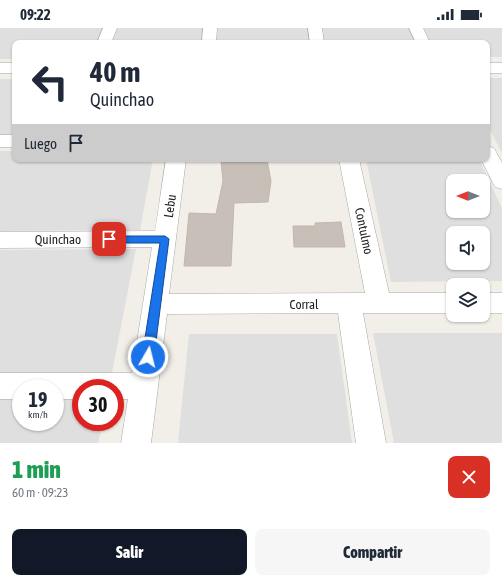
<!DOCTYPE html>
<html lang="es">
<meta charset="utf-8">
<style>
body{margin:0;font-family:"Asap Condensed",sans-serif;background:#f6f6f7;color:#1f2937;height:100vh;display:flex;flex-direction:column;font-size:15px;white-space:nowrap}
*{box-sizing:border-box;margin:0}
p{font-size:13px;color:#747a83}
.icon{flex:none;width:22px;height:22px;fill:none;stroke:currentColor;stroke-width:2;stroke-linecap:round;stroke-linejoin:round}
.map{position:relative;height:415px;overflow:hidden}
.details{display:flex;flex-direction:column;background:#fff;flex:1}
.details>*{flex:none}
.hud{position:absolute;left:12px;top:12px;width:478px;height:122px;border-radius:8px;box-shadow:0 1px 3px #0004;background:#fff;color:#1f2937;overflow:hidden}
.needle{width:26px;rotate:270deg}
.fabs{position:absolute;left:446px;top:146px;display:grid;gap:8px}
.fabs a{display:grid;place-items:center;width:44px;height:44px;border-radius:8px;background:#fff;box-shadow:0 1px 3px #0004;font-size:20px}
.speed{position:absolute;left:12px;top:351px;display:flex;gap:8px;font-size:20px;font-weight:700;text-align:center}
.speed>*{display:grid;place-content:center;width:52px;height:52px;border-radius:50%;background:#fff;box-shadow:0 1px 3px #0004;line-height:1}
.speed small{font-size:10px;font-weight:400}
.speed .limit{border:6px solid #d22;background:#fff;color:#111}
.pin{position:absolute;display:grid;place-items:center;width:34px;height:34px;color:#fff;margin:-17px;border-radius:8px;box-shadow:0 2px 6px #0006}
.me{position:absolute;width:44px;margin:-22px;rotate:8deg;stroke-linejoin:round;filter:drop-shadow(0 0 3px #0008)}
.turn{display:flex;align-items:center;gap:14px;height:84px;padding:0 12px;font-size:18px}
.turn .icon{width:52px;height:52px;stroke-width:2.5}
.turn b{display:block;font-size:28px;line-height:34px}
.then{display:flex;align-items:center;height:38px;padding:0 12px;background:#0003;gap:8px;font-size:15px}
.round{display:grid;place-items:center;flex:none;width:42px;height:42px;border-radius:8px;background:#f6f6f7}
.overview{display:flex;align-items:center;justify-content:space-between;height:68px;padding:0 12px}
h1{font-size:24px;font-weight:800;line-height:30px;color:#1e9e55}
.button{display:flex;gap:8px;margin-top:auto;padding:8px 12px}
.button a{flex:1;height:46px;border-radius:8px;background:#111827;color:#fff;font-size:16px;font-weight:800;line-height:46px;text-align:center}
.button a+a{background:#f6f6f7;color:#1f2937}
.status{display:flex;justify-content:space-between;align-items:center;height:28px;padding:0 20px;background:#fff;direction:ltr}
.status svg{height:11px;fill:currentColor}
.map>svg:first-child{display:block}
.residential{fill:#e0dfdf;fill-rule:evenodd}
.building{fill:#c7bfb8;stroke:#c4b6ab}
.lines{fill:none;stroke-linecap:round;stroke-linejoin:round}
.minor-casing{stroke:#a9a9a9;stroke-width:1}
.minor{fill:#fff;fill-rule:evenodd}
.route{fill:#1a73e8;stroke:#114b97}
.labels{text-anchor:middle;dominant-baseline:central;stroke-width:3;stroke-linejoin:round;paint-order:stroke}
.street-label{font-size:13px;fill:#222;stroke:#fff}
</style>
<div class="status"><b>09:22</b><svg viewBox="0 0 49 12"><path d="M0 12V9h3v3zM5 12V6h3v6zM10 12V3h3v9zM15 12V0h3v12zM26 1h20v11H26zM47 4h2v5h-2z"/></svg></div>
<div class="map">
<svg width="502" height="415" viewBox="0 0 502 415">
<rect width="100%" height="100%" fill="#f2efe9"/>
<g class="residential">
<polygon points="0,0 502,0 502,29 487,29 487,15 15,15 15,31 0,31"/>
<polygon points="487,50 502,50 502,125 487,96"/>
<polygon points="0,51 15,51 15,107 0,108"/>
<polygon points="0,123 15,123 15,131 153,131 140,202 0,203"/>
<path d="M366,131H479L502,180V253L391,254ZM453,153H483V183H453ZM453,205H483V235H453Z"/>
<path d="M136,221L109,360H81V394H103L98,415H0V222ZM21,360H55V394H21Z"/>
<polygon points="373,305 502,305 502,415 394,415"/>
<polygon points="189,306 337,306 352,415 178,415"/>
</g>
<g class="building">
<polygon points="267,132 271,153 268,174 234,175 231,238 184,238 189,185 216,186 223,153 221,133"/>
<polygon points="341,194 345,219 294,219 293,198 315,198 315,195"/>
</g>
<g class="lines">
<g class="minor-casing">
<g id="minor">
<polygon points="103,0 117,0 111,15 97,15"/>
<polygon points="203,0 217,0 216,15 202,15"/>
<polygon points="308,0 322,0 324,15 310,15"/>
<polygon points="409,0 423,0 430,15 416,15"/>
<rect x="0" y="35" width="15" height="10"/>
<rect x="487" y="35" width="15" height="10"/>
<rect x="0" y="107" width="15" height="12"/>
<polygon points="487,118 494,120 502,135 502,161 495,159 481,131 487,131"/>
<polygon points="166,131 186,131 169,266 365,265 339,131 359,131 389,265 453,265 453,285 363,285 386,415 356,415 338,285 167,286 151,415 121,415 128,371 115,371 115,360 81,360 81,371 55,371 55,360 21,360 21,371 0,371 0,345 132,345 152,219 0,220 0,204 155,203"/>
<rect x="483" y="265" width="19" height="20"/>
</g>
</g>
<use href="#minor" class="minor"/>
</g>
<polygon class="route" points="109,208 165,208 169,211 154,329 152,332 148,334 144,332 142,329 160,215 109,215 105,211"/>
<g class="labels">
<g class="street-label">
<text transform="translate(170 178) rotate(-82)">Lebu</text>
<text transform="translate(364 203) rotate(78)">Contulmo</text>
<text x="58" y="211">Quinchao</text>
<text x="304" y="276">Corral</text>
</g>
</g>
</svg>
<div class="fabs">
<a><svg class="needle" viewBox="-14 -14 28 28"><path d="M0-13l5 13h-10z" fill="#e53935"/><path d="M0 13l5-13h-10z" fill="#747a83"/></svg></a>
<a><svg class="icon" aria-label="sound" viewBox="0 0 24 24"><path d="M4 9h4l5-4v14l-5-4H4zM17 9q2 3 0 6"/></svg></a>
<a><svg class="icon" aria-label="layers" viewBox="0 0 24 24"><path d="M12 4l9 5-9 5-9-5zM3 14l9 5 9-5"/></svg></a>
</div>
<div class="speed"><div>19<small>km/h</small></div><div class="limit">30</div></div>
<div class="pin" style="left:109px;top:211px;background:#d93025"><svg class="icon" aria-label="arrive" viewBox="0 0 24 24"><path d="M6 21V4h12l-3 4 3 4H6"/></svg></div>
<svg class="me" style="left:148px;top:329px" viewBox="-20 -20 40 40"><circle r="17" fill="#1a73e8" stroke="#fff" stroke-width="3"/><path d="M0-11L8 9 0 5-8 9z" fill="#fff"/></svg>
<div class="hud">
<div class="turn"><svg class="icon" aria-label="left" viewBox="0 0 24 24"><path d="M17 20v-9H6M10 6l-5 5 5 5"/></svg><div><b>40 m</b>Quinchao</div></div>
<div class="then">Luego<svg class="icon" aria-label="arrive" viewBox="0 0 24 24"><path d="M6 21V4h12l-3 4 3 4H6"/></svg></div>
</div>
</div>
<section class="details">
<div class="overview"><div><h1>1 min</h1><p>60 m · 09:23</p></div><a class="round" style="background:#d93025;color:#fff"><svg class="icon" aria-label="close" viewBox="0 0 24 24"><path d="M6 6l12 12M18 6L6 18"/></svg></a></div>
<div class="button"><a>Salir</a><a>Compartir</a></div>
</section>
